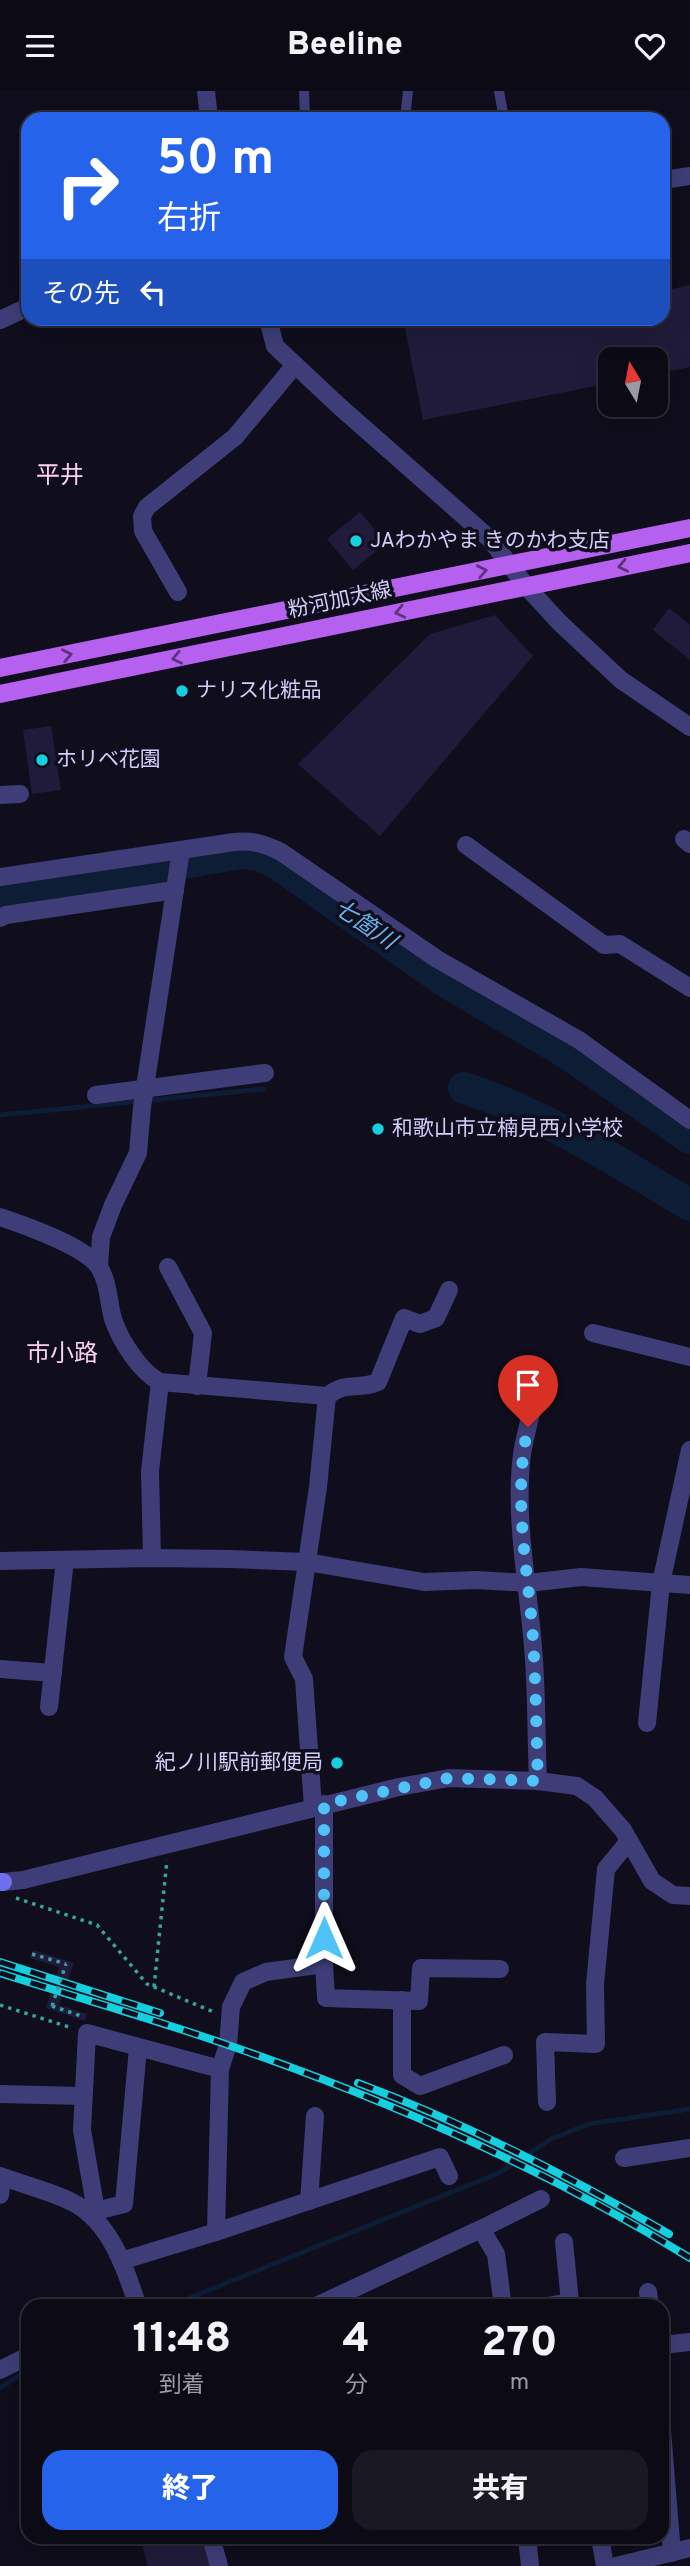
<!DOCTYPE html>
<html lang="ja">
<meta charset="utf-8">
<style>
body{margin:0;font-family:Overpass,"Noto Sans JP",sans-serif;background:#1a1822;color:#f1f3f6;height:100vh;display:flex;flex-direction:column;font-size:26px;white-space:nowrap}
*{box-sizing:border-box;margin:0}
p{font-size:23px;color:#9a9aa0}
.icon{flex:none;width:38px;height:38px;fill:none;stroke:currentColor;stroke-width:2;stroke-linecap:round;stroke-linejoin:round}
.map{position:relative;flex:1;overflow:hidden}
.side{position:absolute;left:21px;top:2208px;width:648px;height:245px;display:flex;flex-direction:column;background:#0c0a15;border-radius:21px;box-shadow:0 7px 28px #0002,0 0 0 2px #2c2b34}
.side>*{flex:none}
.hud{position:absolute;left:21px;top:21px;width:649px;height:214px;border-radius:21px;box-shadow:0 7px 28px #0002,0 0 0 2px #2c2b34;background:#2563eb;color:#fff;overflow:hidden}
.needle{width:46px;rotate:350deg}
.controls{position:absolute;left:598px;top:256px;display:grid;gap:14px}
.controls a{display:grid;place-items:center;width:70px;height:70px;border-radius:14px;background:#0c0a15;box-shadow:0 7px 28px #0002,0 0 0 2px #2c2b34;font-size:35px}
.pin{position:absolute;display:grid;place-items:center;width:60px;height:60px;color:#fff;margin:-72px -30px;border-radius:50% 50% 50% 0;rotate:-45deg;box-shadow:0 0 7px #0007}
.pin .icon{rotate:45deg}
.me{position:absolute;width:77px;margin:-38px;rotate:0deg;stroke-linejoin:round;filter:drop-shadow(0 0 5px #0008)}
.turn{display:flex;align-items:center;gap:24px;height:147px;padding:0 21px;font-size:32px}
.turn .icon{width:91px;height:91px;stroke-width:2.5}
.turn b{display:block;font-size:49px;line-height:60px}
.then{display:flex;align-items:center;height:66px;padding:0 21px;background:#0003;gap:14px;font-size:26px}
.eta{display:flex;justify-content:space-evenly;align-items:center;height:119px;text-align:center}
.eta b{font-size:42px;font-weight:800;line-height:49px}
.button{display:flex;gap:14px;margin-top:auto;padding:14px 21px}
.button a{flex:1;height:80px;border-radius:21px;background:#2563eb;color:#fff;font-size:28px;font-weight:800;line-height:80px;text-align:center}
.button a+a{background:#1a1822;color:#f1f3f6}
header{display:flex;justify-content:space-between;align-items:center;height:91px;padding:0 21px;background:#0c0a15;font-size:32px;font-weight:800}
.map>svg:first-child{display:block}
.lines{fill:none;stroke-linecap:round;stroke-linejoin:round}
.stream{stroke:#0d1d36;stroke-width:5}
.river{stroke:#0d1d36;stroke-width:32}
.building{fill:#211b3b}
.path{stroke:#38a39a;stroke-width:3.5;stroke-dasharray:3.5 5;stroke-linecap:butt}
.service{stroke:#3e3d77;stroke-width:10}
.minor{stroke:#3e3d77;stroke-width:18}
.tertiary{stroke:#3e3d77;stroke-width:18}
.secondary{stroke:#6e6ef1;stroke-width:18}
.primary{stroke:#b660ef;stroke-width:18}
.rail-casing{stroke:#16cfde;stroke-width:8}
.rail{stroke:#100d1c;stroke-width:5;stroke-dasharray:16;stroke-linecap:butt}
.path-bridge{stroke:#38a39a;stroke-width:3.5;stroke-dasharray:3.5 5;stroke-linecap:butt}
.oneway{stroke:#5b327b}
.route{stroke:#4fc3f7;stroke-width:12;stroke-dasharray:0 21.6}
.poi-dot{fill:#16cfde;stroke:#100d1c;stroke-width:2.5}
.labels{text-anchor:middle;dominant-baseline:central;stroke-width:7;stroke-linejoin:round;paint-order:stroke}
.poi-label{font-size:21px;fill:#d2cefa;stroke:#100d1c;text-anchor:start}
.street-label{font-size:21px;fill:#d2cefa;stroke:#100d1c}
.water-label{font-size:23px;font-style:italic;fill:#66b4f0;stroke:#100d1c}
.quarter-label{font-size:24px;fill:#fad0ec;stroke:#100d1c}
</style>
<header><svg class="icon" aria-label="menu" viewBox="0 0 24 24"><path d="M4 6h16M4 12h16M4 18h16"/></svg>Beeline<svg class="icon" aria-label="heart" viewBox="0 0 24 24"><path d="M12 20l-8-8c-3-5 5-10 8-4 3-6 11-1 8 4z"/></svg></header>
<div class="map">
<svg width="690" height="2475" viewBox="0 0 690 2475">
<rect width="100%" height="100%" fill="#100d1c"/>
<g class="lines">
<g class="stream">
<polyline points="0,1024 263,998"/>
<polyline points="167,2216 499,2082 551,2048 589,2033 690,2018"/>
<polyline points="0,2297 28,2279"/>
</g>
<g class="river">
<polyline points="0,805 240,762 258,763 276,772 446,891 565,961 690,1047"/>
<path d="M464,997C545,1023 617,1071 690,1114"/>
</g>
</g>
<g class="building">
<polygon points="690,194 690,276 656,283 656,268 611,268 611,292 423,329 404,232 399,233 398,228 663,228 663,200"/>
<polygon points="360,421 386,452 353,479 327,448"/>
<polygon points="669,517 690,534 690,569 653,539"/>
<polygon points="495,524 533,565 380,745 298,673 430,543"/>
<polygon points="51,635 61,699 32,703 23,639"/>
<polygon points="33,1859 74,1872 59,1914 87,1923 85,1930 46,1917 59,1876 30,1867"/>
<polygon points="140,2446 202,2446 211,2475 148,2475"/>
</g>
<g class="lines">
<g class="path">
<polyline points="16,1807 97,1834 147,1893 216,1922"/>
<polyline points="32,1863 66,1873"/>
<polyline points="154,1896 167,1769"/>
<polyline points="0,1914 72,1937"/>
<polyline points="52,1915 84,1926"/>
</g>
<g class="service">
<polyline points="304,0 305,28"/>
<polyline points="499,0 504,28"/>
<polyline points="405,28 408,0"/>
</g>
<g class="minor">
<polyline points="206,0 209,28"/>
<polyline points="526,495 559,531 621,589 690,636"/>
<polyline points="178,501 143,440 142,425 147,416 235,346 295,274"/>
<polyline points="0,704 20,703"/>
<polyline points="684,748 690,753"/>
<polyline points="466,754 604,854 620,853 690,897"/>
<path d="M0,786L234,751C252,749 265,753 281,761L437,868L579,949L690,1029"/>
<polyline points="0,827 6,824 175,799"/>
<polyline points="96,1004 265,982"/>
<path d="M0,1126C24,1134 86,1156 99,1176C109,1192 108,1210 113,1228C120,1249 140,1281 160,1291L327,1305L318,1396L293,1566L304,1588L313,1716"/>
<polyline points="99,1175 101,1146 113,1114 138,1062 142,1016 181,759"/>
<polyline points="168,1176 203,1242 197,1295"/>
<polyline points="593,1242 690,1266"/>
<path d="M327,1305C349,1289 355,1300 378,1291L404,1227L420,1233L436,1227L449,1199"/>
<path d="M534,1310C530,1327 525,1345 522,1363C514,1427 528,1492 533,1556C537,1600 536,1646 538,1690"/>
<polyline points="152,1467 150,1380 160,1291"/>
<polyline points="0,1470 152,1467 231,1468 307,1471 424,1491 477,1489 528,1492 581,1486 690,1494"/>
<polyline points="0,1578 53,1582"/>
<polyline points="49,1616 65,1469"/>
<polyline points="647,1632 661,1492 690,1359"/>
<polyline points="324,1713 324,1873 266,1881 243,1891 231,1916 228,1954 220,1978 216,2141 440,2066 449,2085"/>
<polyline points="3,1791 23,1789 399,1696 449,1687 538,1690 577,1695 595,1707 623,1739 652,1790 673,1804 690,1805"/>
<polyline points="324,1873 326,1907 419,1910 421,1877 500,1878"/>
<polyline points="402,1909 402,1984 420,1995 504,1964"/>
<polyline points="0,2003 83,2005"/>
<polyline points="547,2011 545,1951 596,1953 595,1893 606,1778 629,1750"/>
<polyline points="624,2067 690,2057"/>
<path d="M0,2085C24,2094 50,2100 72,2111C110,2130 126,2178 138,2216"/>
<polyline points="0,2104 2,2086"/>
<polyline points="309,2110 315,2025"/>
<polyline points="96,2120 82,2039 87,1942 220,1978"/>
<polyline points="88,2122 124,2113 138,1957"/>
<polyline points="121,2170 216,2141"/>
<polyline points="648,2201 650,2216"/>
<polyline points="314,2216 481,2138"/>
<polyline points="503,2216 496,2163 481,2138 541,2108"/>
<polyline points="541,2216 570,2211 564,2151"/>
<polyline points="662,2254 690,2251"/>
<polyline points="0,2279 28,2265"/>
<polyline points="662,2340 672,2462"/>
<polyline points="211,2446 219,2475"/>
<polyline points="527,2446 530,2475"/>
<polyline points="600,2446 605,2475"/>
<polyline points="616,2475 690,2457"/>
</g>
<g class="tertiary">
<polyline points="663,89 690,85"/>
<polyline points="268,228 275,255 339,315 490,448 526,495"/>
<polyline points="0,229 28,216"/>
</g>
<polyline class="secondary" points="0,1791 3,1791"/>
<g class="primary">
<polyline points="0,577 690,437"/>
<polyline points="0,603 690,462"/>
</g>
<g class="rail-casing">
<g id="rail">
<polyline points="0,1871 160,1922"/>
<path d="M0,1882C76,1906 153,1928 228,1954C388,2009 546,2078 690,2167"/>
<path d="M358,1992C467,2033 569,2085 669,2143"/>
</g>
</g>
<use href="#rail" class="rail"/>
<polyline class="path-bridge" points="52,1915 66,1873"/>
</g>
<defs><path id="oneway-chevron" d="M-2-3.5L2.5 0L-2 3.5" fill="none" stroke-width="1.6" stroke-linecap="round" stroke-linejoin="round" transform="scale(1.75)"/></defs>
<g class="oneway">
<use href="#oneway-chevron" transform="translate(623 475) rotate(168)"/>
<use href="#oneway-chevron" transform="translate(482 480) rotate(-11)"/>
<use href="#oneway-chevron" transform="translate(400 521) rotate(168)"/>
<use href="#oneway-chevron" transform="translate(67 564) rotate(-11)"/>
<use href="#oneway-chevron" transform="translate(177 567) rotate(168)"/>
</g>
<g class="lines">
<path class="route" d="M324,1847V1713L449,1687L538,1690C536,1638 536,1586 532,1534C526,1468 513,1402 528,1336"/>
</g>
<g class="poi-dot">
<circle cx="356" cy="450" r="7"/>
<circle cx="182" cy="600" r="7"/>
<circle cx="42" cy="669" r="7"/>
<circle cx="378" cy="1038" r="7"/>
<circle cx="337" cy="1672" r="7"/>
</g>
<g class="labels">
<g class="poi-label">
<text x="370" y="450">JAわかやま きのかわ支店</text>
<text x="196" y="600">ナリス化粧品</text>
<text x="56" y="669">ホリベ花園</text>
<text x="392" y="1038">和歌山市立楠見西小学校</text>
<text x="323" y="1672" text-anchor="end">紀ノ川駅前郵便局</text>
</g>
<g class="street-label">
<text transform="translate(340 510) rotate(-12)">粉河加太線</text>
</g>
<g class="water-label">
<text transform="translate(364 835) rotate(34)">七箇川</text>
</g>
<g class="quarter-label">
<text x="60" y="386">平井</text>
<text x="62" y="1264">市小路</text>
</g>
</g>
</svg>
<div class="controls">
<a><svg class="needle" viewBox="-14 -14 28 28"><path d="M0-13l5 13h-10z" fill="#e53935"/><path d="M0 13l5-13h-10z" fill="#9a9aa0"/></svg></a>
</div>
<div class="pin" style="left:528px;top:1336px;background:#d93025"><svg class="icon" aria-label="arrive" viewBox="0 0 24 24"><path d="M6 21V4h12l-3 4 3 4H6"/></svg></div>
<svg class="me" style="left:324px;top:1847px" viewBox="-20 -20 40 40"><path d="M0-17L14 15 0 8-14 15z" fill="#4fc3f7" stroke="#fff" stroke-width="4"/></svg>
<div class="hud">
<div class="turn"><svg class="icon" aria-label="right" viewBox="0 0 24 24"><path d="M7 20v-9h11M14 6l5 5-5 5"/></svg><div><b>50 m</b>右折</div></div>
<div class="then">その先<svg class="icon" aria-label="left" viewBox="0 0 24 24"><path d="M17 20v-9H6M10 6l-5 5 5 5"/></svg></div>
</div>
<section class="side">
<div class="eta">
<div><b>11:48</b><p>到着</p></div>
<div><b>4</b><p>分</p></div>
<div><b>270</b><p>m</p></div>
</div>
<div class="button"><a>終了</a><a>共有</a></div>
</section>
</div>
